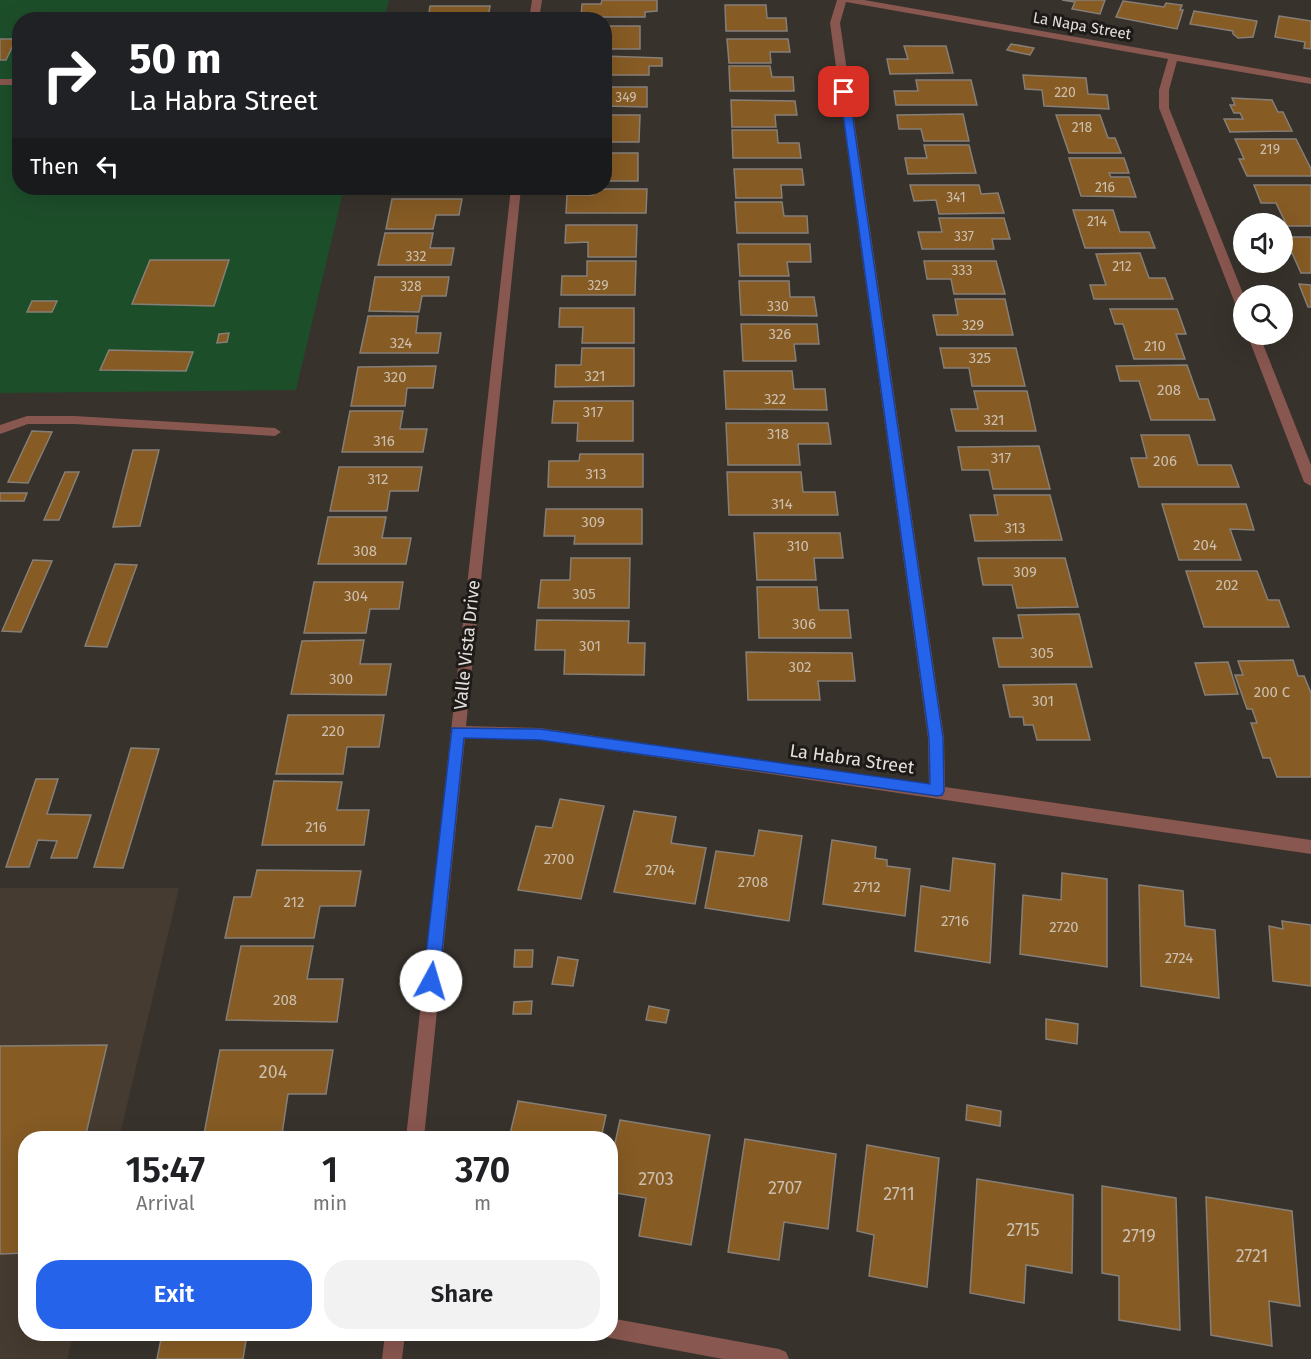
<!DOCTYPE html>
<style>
body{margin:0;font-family:"Fira Sans",sans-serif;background:#f2f2f2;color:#202124;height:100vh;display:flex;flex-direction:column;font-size:22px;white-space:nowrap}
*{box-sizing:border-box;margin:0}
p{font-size:20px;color:#757577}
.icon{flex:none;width:33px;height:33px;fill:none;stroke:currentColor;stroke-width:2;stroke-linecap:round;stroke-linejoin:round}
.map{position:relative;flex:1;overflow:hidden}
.details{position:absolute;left:18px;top:1131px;width:600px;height:210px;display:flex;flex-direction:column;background:#fff;border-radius:24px;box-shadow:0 6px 24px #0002}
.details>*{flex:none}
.hud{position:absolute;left:12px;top:12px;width:600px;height:183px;border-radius:24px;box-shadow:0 6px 24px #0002;background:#202124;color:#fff;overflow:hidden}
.fabs{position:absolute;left:1233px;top:213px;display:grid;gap:12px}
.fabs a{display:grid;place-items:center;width:60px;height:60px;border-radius:50%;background:#fff;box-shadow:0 6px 24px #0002;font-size:30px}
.pin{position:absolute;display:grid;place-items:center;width:51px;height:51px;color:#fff;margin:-26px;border-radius:12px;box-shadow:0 3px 9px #0006}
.me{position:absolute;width:66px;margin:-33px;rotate:6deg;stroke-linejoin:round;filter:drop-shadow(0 0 4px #0008)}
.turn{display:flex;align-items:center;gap:21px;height:126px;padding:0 18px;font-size:27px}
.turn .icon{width:78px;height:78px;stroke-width:2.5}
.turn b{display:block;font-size:42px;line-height:51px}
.then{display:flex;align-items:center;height:57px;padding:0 18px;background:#0003;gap:12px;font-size:22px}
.eta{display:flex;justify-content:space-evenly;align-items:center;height:102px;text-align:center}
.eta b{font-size:36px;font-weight:600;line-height:42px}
.primary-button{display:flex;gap:12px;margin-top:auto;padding:12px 18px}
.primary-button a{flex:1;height:69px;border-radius:24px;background:#2563eb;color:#fff;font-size:24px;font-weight:600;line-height:69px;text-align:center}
.primary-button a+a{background:#f2f2f2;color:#202124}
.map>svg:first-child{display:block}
.built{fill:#463b30}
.green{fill:#1d4e2a}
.building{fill:#865b24;stroke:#867f78;stroke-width:1.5}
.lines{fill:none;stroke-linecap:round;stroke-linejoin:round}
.lane{fill:#88574f;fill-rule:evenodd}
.street{fill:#88574f;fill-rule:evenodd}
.route{fill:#2563eb;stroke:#184099;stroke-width:1.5}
.labels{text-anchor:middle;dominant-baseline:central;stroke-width:6;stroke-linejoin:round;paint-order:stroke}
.far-number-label{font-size:14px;fill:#ccbfae}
.far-street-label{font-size:15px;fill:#e3e0dc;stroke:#1d1a18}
.number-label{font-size:15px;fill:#ccbfae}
.street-label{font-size:18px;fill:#e3e0dc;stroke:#1d1a18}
.near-number-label{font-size:18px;fill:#ccbfae}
</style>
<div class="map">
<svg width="1311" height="1359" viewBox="0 0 1311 1359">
<rect width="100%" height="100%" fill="#38322c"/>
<polygon class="built" points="0,888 179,888 119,1138 26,1138 26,1334 73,1334 67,1359 0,1359"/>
<polygon class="green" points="0,0 389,0 384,19 20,20 20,188 344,188 296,390 0,393"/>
<g class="building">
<polygon points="602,0 657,0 657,11 645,12 645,17 581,17 582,4 601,4"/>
<polygon points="1062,0 1105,0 1100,14 1072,9 1075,2"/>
<polygon points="1123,1 1164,7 1166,3 1182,5 1180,10 1183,10 1177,29 1116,17"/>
<polygon points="725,5 766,5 767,18 786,18 787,31 726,31"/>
<polygon points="430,6 490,6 488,19 428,20"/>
<polygon points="1194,11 1257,21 1253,37 1238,38 1233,34 1233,31 1190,24"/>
<polygon points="1279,16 1311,21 1311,49 1304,48 1305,42 1275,37"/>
<rect x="604" y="26" width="36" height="23"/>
<polygon points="0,39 16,39 6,60 0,60"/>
<polygon points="727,39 788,39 790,52 770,52 771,63 729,63"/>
<polygon points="1011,44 1034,48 1030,55 1007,50"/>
<polygon points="904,46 946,46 953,73 890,74 887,59 908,59"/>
<polygon points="604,56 662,58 662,66 649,66 649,75 604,75"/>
<polygon points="729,66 770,66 772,77 793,77 794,91 730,91"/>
<polygon points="1023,75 1086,78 1088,94 1107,95 1109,109 1044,106 1042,90 1025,89"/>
<polygon points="916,80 971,80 977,105 896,105 894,91 918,91"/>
<polygon points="604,87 647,87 647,107 604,106"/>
<polygon points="1232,98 1272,100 1278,112 1283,112 1292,131 1230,132 1224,119 1243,119 1240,113 1234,113 1230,105 1235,105"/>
<polygon points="731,100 795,101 797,115 775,115 776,127 732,127"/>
<polygon points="963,114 969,141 924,141 921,129 899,129 897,115"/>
<polygon points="604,115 640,115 639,142 604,142"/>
<polygon points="1056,115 1100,115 1108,138 1115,138 1121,153 1069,153"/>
<polygon points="732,130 777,130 778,143 799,143 801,158 733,158"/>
<polygon points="1235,139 1296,139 1311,169 1311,176 1247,176 1239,159 1244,159"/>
<polygon points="924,145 969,145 976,173 908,174 905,158 927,158"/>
<rect x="604" y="153" width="34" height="28"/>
<polygon points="1069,158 1124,158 1129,173 1109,173 1111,177 1129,177 1136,197 1081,196"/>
<polygon points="734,169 802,169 804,185 781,185 782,198 736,198"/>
<polygon points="910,185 979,185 981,194 998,193 1004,213 939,214 936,200 914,201"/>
<polygon points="1254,185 1311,185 1311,226 1287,226 1276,203 1261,203"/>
<polygon points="593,189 647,189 646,213 566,213 567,195 593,195"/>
<polygon points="392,199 462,199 459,215 436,215 433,229 386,229"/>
<polygon points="735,202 782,202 784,216 807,216 808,233 737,233"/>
<polygon points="1073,210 1113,210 1120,232 1149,232 1155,248 1085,248"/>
<polygon points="939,218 1004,218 1010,239 992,239 994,249 922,249 918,232 942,232"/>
<polygon points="566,225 637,225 636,257 588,257 588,242 565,243"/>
<polygon points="385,233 433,233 430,248 454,248 451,265 378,265"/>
<polygon points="1282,237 1311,237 1311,273 1301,273 1292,253 1283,254"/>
<polygon points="738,244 810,244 811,262 787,262 789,276 740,276"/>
<polygon points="1140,253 1149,278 1165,278 1173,299 1094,299 1090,285 1106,285 1096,254"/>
<polygon points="150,260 229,260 214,306 132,304"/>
<polygon points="587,261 636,261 635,295 561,295 562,276 587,276"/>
<polygon points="924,261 996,261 1005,294 954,294 951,279 927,279"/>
<polygon points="375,277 449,277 446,296 422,296 419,312 369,311"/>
<polygon points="739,281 789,281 790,297 814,297 817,316 741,315"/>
<polygon points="1299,284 1311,285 1311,307 1308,307"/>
<polygon points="955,299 1005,299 1013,335 937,335 933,315 958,315"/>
<polygon points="32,301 57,301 52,312 27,312"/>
<polygon points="560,308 634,308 634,343 582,343 583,327 559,327"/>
<polygon points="1110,309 1177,309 1186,334 1176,334 1185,359 1134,359 1123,324 1115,324"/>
<polygon points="368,316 418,316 416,333 441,333 438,353 360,353"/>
<polygon points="741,324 817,324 819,344 794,344 796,361 743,361"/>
<polygon points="229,333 227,342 217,343 219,334"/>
<polygon points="582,348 634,348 634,386 555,387 556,365 581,365"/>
<polygon points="940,348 1016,348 1025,386 972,386 969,368 944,368"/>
<polygon points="109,350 193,352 186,371 100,370"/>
<polygon points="1187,365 1199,399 1208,399 1215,420 1151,420 1139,381 1120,381 1116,366"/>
<polygon points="436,366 433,388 407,388 405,406 351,406 358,367"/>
<polygon points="724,371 792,371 794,389 825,389 827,410 726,409"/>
<polygon points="974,391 1027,391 1036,431 956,431 951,409 978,409"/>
<polygon points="554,401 633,401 633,441 577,441 578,423 552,423"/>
<polygon points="350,411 403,411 400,429 427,429 423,452 342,452"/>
<polygon points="726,423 828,423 831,444 798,444 800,465 728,465"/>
<polygon points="32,431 52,432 28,483 8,482"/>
<polygon points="1141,435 1189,435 1198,465 1231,465 1239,487 1139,487 1131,458 1147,458"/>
<polygon points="1039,446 1050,489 993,489 989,470 962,470 958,447"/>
<polygon points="133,450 159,450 140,526 113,527"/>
<polygon points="580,454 643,454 643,487 548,487 549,461 579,461"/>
<polygon points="339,467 422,467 418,491 390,491 387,511 330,511"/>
<polygon points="65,472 79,472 59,520 44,520"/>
<polygon points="727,472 801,472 803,492 835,492 838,515 729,515"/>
<polygon points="0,493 27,493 24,501 0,501"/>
<polygon points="994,495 1050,495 1062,540 975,541 970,515 998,515"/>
<polygon points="1162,504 1246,504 1254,530 1230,529 1241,560 1179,560"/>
<polygon points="546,509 642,509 642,544 574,544 575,536 544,536"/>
<polygon points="328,517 386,517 382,538 411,538 406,564 318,564"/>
<polygon points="754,533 840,533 843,558 814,558 816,580 757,580"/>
<polygon points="571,558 630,558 629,608 538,608 541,580 570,580"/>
<polygon points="978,558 1065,558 1078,607 1017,608 1012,585 983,585"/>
<polygon points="33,560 52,561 21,632 2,631"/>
<polygon points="115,564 137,565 107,647 85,646"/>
<polygon points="1186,571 1257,571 1268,600 1279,600 1289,627 1204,627"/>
<polygon points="314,582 403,582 399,609 370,609 366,633 304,633"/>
<polygon points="757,587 817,587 819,610 848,610 851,638 759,638"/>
<polygon points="1079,614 1092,667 999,667 993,638 1023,638 1018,615"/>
<polygon points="537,620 629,621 628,643 645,643 644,675 564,674 565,650 535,650"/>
<polygon points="364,640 360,664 391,664 386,695 291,694 302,641"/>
<polygon points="746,652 852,653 855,681 818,681 820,700 748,700"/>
<polygon points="1293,660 1298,676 1304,676 1311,693 1311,777 1277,777 1270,758 1263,758 1251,723 1257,723 1252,709 1247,709 1235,675 1243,675 1238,661"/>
<polygon points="1228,662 1238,694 1205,695 1195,663"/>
<polygon points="1076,684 1090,740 1037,740 1033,725 1024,725 1023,717 1010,717 1003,685"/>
<polygon points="288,715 384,715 379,747 347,747 343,774 276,774"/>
<polygon points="131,748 159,749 123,868 94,867"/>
<polygon points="36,779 58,779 47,814 91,815 77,858 51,858 57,841 38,840 29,867 6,867"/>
<polygon points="274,781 342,782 337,810 369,810 364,845 262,845"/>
<polygon points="560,799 604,806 581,899 518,890 536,826 552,828"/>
<polygon points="634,811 676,817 671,843 706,848 695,904 614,892"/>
<polygon points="759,830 802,836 789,921 705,908 716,851 754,856"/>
<polygon points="832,840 876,847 875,858 887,860 887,866 910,869 905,916 823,904"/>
<polygon points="953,858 995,864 990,963 915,951 921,886 950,891"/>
<polygon points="257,870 361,871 355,906 320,906 314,938 225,938 234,897 251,897"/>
<polygon points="1062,873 1107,879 1107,967 1020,954 1023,895 1061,900"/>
<polygon points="1139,885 1183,891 1185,926 1215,930 1219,998 1141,986"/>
<polygon points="1282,921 1311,925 1311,986 1273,981 1269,926 1283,929"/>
<polygon points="241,946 313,946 307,979 343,979 337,1022 226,1020"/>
<polygon points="515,950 533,950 532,967 514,967"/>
<polygon points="558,957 578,960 573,986 552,984"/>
<polygon points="532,1001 531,1014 513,1014 514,1002"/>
<polygon points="649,1006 669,1010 666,1023 646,1020"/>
<polygon points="1046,1019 1078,1024 1077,1044 1046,1039"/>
<polygon points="107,1045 85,1138 26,1138 26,1253 0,1254 0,1046"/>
<polygon points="220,1050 333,1050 326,1094 288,1094 282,1134 204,1134"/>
<polygon points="518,1101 606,1115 601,1138 509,1138"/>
<polygon points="967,1105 1001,1111 1000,1126 966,1120"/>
<polygon points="620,1120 710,1135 691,1245 639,1236 646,1198 610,1192 610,1166"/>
<polygon points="745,1139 836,1154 828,1229 784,1222 779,1260 728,1252"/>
<polygon points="867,1145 939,1158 927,1287 869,1276 874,1235 857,1231"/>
<polygon points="977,1179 1073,1195 1072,1273 1026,1265 1024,1303 970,1293"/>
<polygon points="1102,1186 1176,1198 1180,1330 1119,1320 1119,1276 1102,1273"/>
<polygon points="1206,1197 1292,1211 1300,1306 1269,1301 1272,1346 1211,1335"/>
<polygon points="162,1334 247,1334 243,1359 157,1359"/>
</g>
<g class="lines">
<polygon class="lane" points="27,416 74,416 275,428 281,432 275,436 74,424 28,424 0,434 0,425"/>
<g class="street">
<polygon points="532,0 542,0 539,20 529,20"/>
<polygon points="837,0 864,0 1311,78 1311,84 1177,61 1169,90 1169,108 1244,296 1244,314 1238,311 1159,108 1159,90 1168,59 846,2 840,23 944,738 945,787 1311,840 1311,854 540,740 465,738 424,1138 406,1138 511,188 521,188 466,726 540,728 929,785 928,738 830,23"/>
<rect x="0" y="79" width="20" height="6"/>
<polygon points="1247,334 1259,334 1311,465 1311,486 1304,482"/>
<polygon points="610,1318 779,1349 786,1352 789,1359 723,1359 610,1338 602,1334 610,1334"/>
<polygon points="385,1334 405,1334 402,1359 382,1359"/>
</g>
</g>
<polygon class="route" points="844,89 849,92 943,738 944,791 942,795 937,796 540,740 464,738 439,981 437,985 431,987 426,985 423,981 452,728 540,729 930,784 929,738 840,92"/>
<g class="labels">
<g class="far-number-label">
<text x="1065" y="92">220</text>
<text x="626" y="97">349</text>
<text x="1082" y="127">218</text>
<text x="1270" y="149">219</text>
<text x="1105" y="187">216</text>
<text x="956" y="197">341</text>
<text x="1097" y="221">214</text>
<text x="964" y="236">337</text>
<text x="416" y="256">332</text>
<text x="1122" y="266">212</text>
<text x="962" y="270">333</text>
<text x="598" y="285">329</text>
<text x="411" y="286">328</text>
<text x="778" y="306">330</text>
</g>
<g class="far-street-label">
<text transform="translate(1082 26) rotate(10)">La Napa Street</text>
</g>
<g class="number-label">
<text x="973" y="325">329</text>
<text x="780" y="334">326</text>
<text x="401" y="343">324</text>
<text x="1155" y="346">210</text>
<text x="980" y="358">325</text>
<text x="595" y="376">321</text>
<text x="395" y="377">320</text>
<text x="1169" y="390">208</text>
<text x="775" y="399">322</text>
<text x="593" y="412">317</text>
<text x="994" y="420">321</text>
<text x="778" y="434">318</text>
<text x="384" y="441">316</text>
<text x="1001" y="458">317</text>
<text x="1165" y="461">206</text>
<text x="596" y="474">313</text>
<text x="378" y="479">312</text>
<text x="782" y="504">314</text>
<text x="593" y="522">309</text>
<text x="1015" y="528">313</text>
<text x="1205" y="545">204</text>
<text x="798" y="546">310</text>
<text x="365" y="551">308</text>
<text x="1025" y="572">309</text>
<text x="1227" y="585">202</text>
<text x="584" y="594">305</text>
<text x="356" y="596">304</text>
<text x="804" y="624">306</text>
<text x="590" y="646">301</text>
<text x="1042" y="653">305</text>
<text x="800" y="667">302</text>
<text x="341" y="679">300</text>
<text x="1272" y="692">200 C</text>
<text x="1043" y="701">301</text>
<text x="333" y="731">220</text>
<text x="316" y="827">216</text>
<text x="559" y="859">2700</text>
<text x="660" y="870">2704</text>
<text x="753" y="882">2708</text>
<text x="867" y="887">2712</text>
<text x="294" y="902">212</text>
<text x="955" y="921">2716</text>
<text x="1064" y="927">2720</text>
<text x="1179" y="958">2724</text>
<text x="285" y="1000">208</text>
</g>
<g class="street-label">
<text transform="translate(467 645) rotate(-84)">Valle Vista Drive</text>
<text transform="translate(852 759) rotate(8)">La Habra Street</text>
</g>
<g class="near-number-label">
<text x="273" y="1072">204</text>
<text x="656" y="1179">2703</text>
<text x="785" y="1188">2707</text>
<text x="899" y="1194">2711</text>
<text x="1023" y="1230">2715</text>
<text x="1139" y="1236">2719</text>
<text x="1252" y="1256">2721</text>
</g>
</g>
</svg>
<div class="fabs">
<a><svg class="icon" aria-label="sound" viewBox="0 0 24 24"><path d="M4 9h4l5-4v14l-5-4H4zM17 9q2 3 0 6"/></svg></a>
<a><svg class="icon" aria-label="search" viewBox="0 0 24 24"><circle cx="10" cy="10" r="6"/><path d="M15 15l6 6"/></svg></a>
</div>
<div class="pin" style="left:844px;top:92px;background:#d93025"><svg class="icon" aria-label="arrive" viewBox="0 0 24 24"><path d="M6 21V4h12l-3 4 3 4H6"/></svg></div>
<svg class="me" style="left:431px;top:981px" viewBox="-20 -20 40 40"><circle r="19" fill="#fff"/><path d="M0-13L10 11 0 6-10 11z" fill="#2563eb"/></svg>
<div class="hud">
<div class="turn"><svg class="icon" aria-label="right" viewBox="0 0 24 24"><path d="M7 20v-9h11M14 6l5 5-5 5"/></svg><div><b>50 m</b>La Habra Street</div></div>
<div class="then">Then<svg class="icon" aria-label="left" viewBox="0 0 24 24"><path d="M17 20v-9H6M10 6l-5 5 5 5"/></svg></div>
</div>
<section class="details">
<div class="eta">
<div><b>15:47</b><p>Arrival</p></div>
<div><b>1</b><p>min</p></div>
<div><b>370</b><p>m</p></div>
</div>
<div class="primary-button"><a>Exit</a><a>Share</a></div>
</section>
</div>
